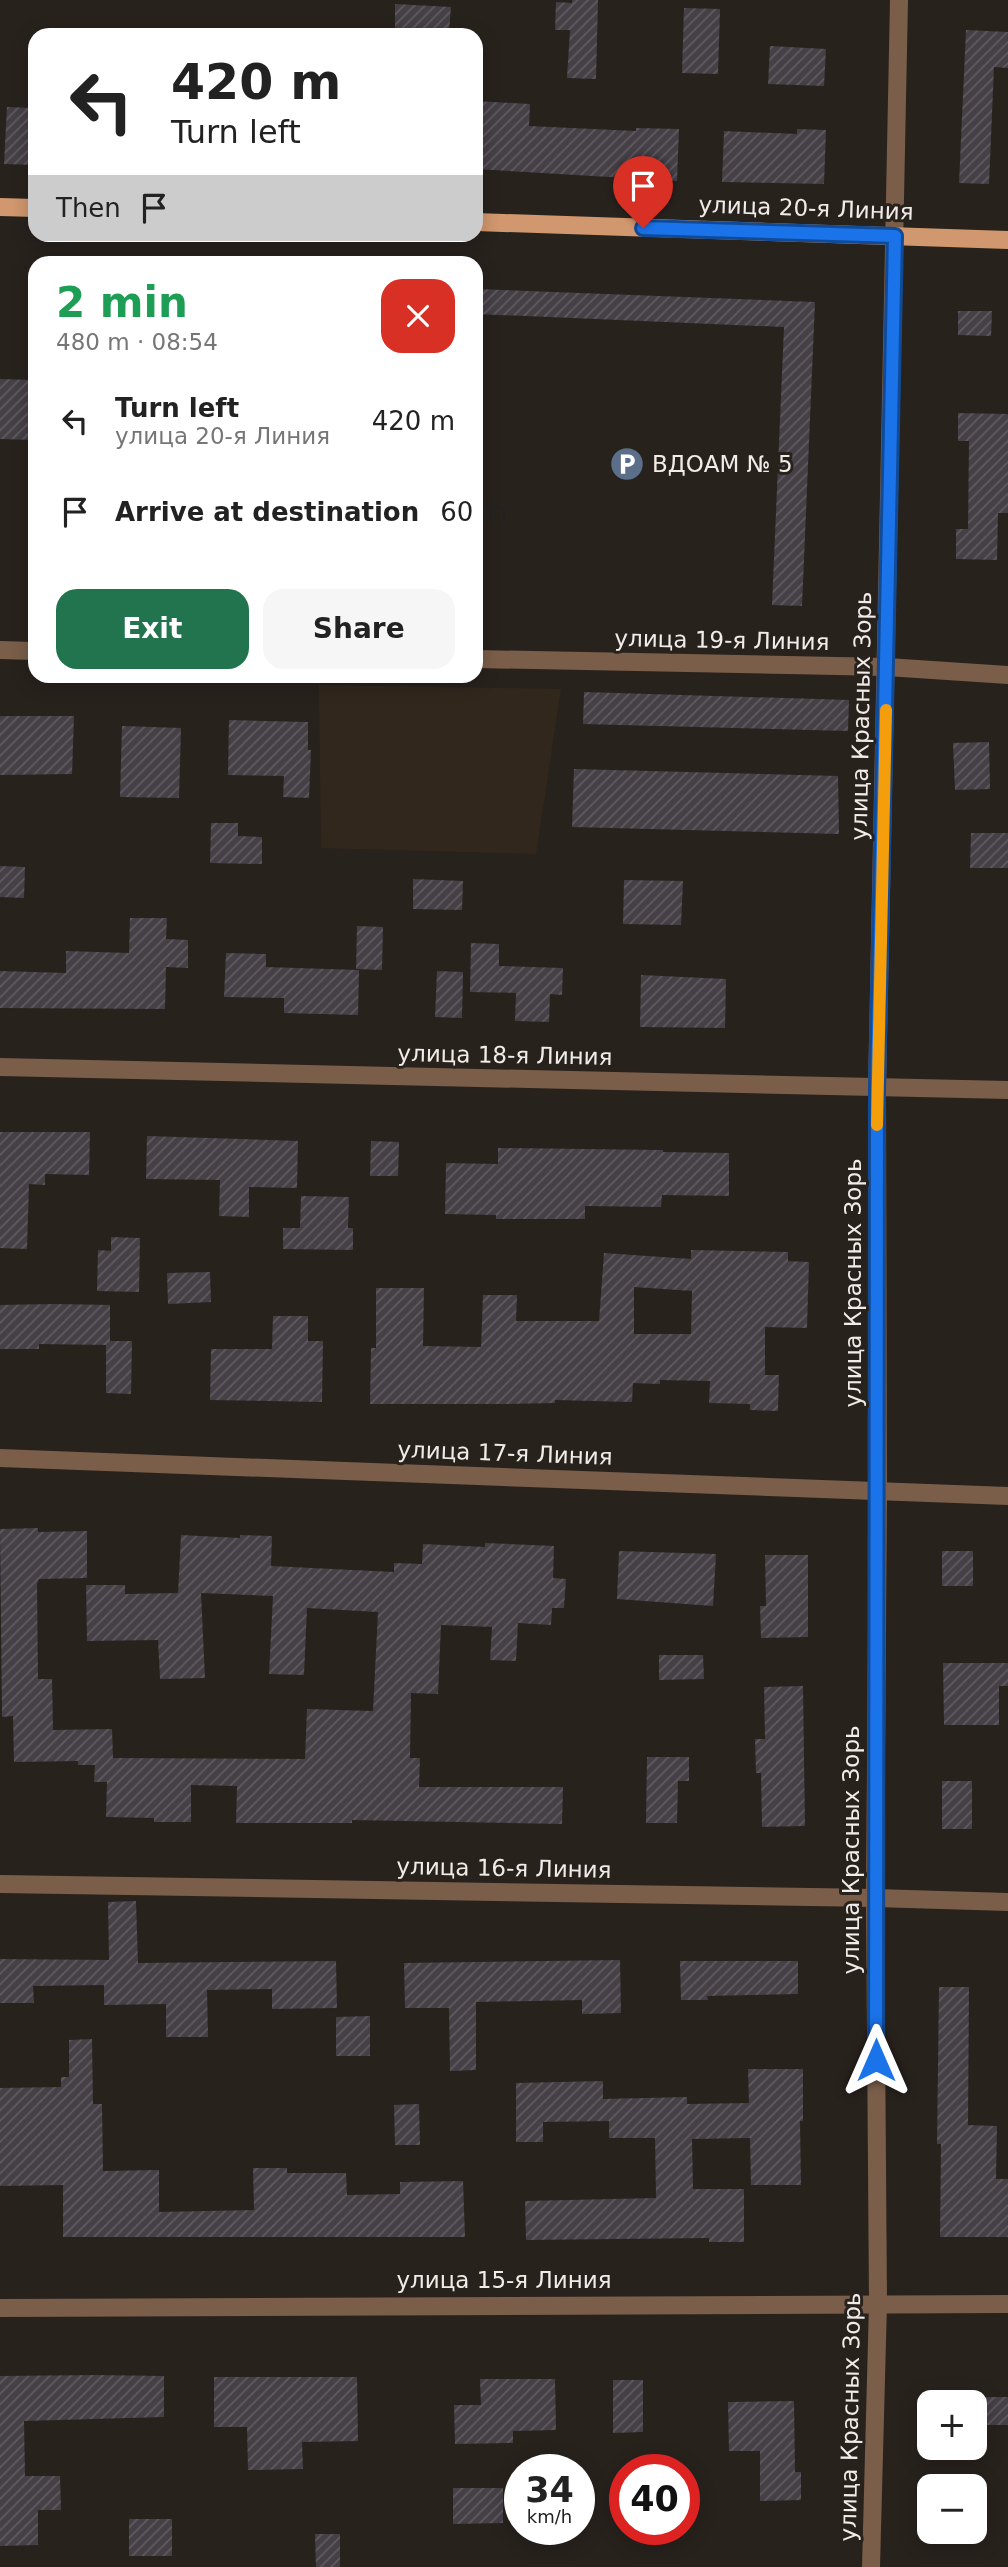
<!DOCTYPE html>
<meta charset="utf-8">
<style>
body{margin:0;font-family:"DejaVu Sans",sans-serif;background:#f6f6f6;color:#222;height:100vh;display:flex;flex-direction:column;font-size:26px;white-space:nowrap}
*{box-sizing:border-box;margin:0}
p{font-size:23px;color:#767676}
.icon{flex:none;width:38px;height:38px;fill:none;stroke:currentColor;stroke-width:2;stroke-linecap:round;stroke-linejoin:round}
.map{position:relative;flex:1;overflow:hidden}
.side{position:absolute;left:28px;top:256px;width:455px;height:427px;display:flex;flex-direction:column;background:#fff;border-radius:21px;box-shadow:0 4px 18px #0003}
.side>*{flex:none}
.guide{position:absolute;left:28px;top:28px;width:455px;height:214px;border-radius:21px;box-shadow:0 4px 18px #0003;background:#fff;color:#222;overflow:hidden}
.controls{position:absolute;left:917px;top:2390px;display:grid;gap:14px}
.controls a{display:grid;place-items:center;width:70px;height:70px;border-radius:14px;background:#fff;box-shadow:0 4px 18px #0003;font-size:35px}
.speed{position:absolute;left:504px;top:2454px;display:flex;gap:14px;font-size:35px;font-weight:700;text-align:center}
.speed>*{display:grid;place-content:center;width:91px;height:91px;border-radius:50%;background:#fff;box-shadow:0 4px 18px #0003;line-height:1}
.speed small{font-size:18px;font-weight:400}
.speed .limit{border:10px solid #d22;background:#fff;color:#111}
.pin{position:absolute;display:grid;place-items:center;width:60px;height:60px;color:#fff;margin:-72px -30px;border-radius:50% 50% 50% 0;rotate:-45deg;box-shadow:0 0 7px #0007}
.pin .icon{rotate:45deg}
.me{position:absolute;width:77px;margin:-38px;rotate:0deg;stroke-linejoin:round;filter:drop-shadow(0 0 5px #0008)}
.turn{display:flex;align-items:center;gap:24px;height:147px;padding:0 28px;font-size:32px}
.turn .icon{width:91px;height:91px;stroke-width:2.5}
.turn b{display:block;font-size:49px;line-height:60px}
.then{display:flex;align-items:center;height:66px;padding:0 28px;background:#0003;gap:14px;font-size:26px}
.round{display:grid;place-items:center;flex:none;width:74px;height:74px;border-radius:21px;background:#f6f6f6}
.headline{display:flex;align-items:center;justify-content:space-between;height:119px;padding:0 28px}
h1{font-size:42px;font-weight:800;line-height:52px;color:#1e9e55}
.cta{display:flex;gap:14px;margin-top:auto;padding:14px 28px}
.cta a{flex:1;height:80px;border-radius:21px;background:#22744f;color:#fff;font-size:28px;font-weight:800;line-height:80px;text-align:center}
.cta a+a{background:#f6f6f6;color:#222}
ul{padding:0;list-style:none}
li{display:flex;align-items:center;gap:21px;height:91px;padding:0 28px}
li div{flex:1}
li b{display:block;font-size:26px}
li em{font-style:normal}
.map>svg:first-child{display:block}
.built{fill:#32271d}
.building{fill:url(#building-hatch);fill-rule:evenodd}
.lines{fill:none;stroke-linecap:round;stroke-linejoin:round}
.minor{stroke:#7a5e4a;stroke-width:18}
.major{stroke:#d1976e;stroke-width:18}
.route-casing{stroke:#114b97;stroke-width:18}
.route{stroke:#1a73e8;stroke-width:12}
.slow{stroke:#f59e0b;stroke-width:12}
.labels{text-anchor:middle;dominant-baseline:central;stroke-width:6;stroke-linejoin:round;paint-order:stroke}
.street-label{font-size:23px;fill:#f1ece9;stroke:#28221d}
.poi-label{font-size:23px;fill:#f1ece9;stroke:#28221d;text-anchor:start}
</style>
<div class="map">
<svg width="1008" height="2567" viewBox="0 0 1008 2567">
<defs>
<pattern id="building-hatch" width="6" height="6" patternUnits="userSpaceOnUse" patternTransform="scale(1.75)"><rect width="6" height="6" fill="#453f46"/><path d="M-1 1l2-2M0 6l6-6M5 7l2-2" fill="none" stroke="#605b61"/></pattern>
</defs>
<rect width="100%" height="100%" fill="#28221d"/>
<polygon class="built" points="319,685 561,689 536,854 321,848"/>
<g class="building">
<polygon points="572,0 598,0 596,79 567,78 570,30 555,30 556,2 572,3"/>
<polygon points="395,4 451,7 449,32 395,30"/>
<polygon points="684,8 720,9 718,74 682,73"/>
<polygon points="966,30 1008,32 1008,68 994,67 989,184 959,183"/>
<polygon points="770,46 826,49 824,86 768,84"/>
<polygon points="476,101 530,104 529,126 636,131 636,128 679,129 677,181 476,169"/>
<polygon points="7,107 35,108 35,165 4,164"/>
<polygon points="797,129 826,130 824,184 722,182 724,131 797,134"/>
<polygon points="476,289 815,302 802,606 772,605 784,327 476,314"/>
<polygon points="958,311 992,311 991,336 958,335"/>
<polygon points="0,379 35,380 35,440 0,439"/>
<polygon points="958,413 1008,414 1008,513 998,513 997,560 956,559 956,529 968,529 969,441 958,441"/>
<polygon points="584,692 849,700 848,731 583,724"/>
<polygon points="0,716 74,716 72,774 0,775"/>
<polygon points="229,720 308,722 308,750 311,750 309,798 283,797 284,776 228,775"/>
<polygon points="122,726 181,728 179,798 120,797"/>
<polygon points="989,742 990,789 955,790 953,743"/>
<polygon points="574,769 838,776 839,834 572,827"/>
<polygon points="211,823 238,823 238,836 262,837 262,864 210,863"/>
<polygon points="971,833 1008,833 1008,868 970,868"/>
<polygon points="0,866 25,867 24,898 0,897"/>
<polygon points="413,879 463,881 462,910 413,909"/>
<polygon points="624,880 683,881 681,925 623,924"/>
<polygon points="130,918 167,918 166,939 188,940 188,968 166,967 165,1009 0,1008 0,971 66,973 66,951 129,953"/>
<polygon points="357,926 383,927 382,970 356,969"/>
<polygon points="471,943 499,944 499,966 563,968 562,995 550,994 549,1022 515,1021 516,993 470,992"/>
<polygon points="226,953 266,954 266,967 359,970 358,1015 284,1013 284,998 224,997"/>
<polygon points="437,971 463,972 462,1018 435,1017"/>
<polygon points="641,975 726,979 725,1028 640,1027"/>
<polygon points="0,1132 90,1132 89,1175 45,1174 45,1185 29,1184 27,1249 0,1248"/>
<polygon points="147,1136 298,1141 297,1188 249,1187 249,1217 219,1216 220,1180 146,1179"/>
<polygon points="371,1141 399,1142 398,1176 370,1176"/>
<polygon points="498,1148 663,1150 663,1152 729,1153 729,1196 662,1195 661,1207 585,1206 585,1219 496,1219 496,1215 445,1214 446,1163 498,1164"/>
<polygon points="301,1196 349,1197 348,1228 353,1228 353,1250 283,1249 283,1228 300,1228"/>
<polygon points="111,1237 140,1238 139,1292 97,1291 98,1250 111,1251"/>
<path d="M691,1250L788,1252V1261L809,1262L807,1328L765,1327V1375H779L778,1411L750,1410V1404L709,1403L710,1381L660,1380V1384L633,1383L632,1402L555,1400V1403L508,1404H370L371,1348H376V1288H424L423,1346L481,1347L483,1295H517L516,1321H599L604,1253L691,1259ZM634,1287L692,1291L691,1334H634Z"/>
<polygon points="210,1272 211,1302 168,1304 167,1273"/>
<polygon points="54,1304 110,1305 110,1341 132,1341 131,1394 106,1393 106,1345 39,1344 39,1349 0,1349 0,1305"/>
<polygon points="273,1316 308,1316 308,1341 323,1341 322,1402 210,1400 211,1349 272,1349"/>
<polygon points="38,1528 38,1532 87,1531 87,1578 39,1579 37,1584 38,1679 52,1679 53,1730 112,1729 113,1758 305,1759 307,1709 373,1711 378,1612 307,1608 304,1675 269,1674 273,1596 201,1593 205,1678 160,1679 158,1640 87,1641 86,1585 125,1585 125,1594 178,1593 181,1535 240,1538 240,1535 272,1536 271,1566 394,1572 394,1563 422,1564 423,1544 485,1547 485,1543 554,1546 553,1578 566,1579 564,1608 552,1608 551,1625 518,1623 516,1661 490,1660 492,1627 441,1625 438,1694 411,1693 410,1758 420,1758 419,1787 563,1787 562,1824 352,1820 352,1823 236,1823 237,1786 191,1785 191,1822 154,1822 154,1818 106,1817 107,1782 94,1782 95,1765 78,1765 78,1761 14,1762 13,1716 2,1717 0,1529"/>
<polygon points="619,1551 716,1554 713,1606 617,1599"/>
<rect x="942" y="1551" width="31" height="35"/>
<polygon points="765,1555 808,1555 808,1637 761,1638 760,1606 766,1606"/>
<polygon points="659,1655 703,1655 704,1679 659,1680"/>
<polygon points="943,1663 1008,1663 1008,1686 999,1686 999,1725 944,1725"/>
<polygon points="803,1686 805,1826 762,1827 761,1773 756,1773 755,1739 765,1739 764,1687"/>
<polygon points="647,1757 689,1757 689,1781 678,1781 677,1823 646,1823"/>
<rect x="942" y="1781" width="30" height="48"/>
<polygon points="136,1901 138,1963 336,1961 337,2008 272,2009 272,1989 207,1990 208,2037 166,2037 166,2004 104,2005 104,1985 33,1986 34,2003 0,2003 0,1959 109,1960 108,1902"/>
<polygon points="620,1960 621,2013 582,2014 582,2000 476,2002 476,2070 450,2071 449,2008 405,2008 404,1963"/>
<polygon points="680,1961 798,1961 798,1994 707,1996 708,2000 681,2000"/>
<polygon points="939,1987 969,1987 968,2125 997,2126 996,2179 1008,2179 1008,2237 940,2237 941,2144 937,2144"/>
<polygon points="370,2016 370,2056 336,2056 336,2017"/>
<polygon points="92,2039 93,2104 102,2104 103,2171 159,2170 159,2212 254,2210 253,2168 287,2168 287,2173 346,2173 347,2195 400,2194 400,2182 463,2181 465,2237 63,2237 63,2185 0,2186 0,2088 61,2087 61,2077 69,2077 69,2040"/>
<polygon points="748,2069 803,2069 803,2121 800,2121 801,2185 751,2185 750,2138 692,2139 693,2189 744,2189 744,2242 709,2242 709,2238 526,2240 525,2201 656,2198 655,2138 609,2138 609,2121 543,2122 543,2142 516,2142 516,2083 603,2081 603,2099 687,2097 687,2104 749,2103"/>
<polygon points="419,2104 420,2145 395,2145 394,2105"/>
<polygon points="96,2375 164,2376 164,2417 24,2421 25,2476 60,2476 61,2510 38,2510 38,2545 0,2546 0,2376"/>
<polygon points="214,2377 357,2377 358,2441 302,2442 303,2469 248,2470 247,2427 214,2427"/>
<polygon points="480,2379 555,2379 556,2430 513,2431 513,2443 455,2444 454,2405 481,2405"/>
<polygon points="613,2380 643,2380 643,2432 613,2433"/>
<rect x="984" y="2397" width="24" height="28"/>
<polygon points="794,2401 795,2472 801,2472 801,2500 760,2501 760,2451 729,2451 728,2402"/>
<polygon points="453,2488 503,2488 503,2523 453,2524"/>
<rect x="129" y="2519" width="43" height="37"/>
<polygon points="315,2534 340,2534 340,2567 316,2567"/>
</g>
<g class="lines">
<g class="minor">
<polyline points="0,650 35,651"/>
<polyline points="476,659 887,667 1008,675"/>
<polyline points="0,1067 1008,1090"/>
<polyline points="0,1458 1008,1496"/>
<polyline points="0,1884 875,1898 1008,1902"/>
<polyline points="0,2308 1008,2304"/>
<polyline points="871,2567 878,2303 875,1898 878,1492 877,1089 899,0"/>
</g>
<g class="major">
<polyline points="0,207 35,208"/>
<polyline points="476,222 1008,240"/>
</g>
</g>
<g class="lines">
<g class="route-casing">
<polyline id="route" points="643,228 895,236 877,1089 876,2060"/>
</g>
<use href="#route" class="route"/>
<polyline class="slow" points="877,1125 886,710"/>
</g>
<defs>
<g id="parking-disc" transform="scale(1.75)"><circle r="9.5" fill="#5c6f8a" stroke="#28221d"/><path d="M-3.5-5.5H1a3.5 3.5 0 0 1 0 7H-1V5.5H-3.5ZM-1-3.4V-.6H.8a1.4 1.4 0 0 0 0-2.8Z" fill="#fff"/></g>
</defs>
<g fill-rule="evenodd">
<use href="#parking-disc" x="627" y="464"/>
</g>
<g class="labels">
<g class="street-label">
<text transform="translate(806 208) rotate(2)">улица 20-я Линия</text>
<text transform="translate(722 640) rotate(1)">улица 19-я Линия</text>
<text transform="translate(861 716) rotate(-89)">улица Красных Зорь</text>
<text transform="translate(505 1055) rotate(1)">улица 18-я Линия</text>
<text transform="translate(853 1283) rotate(-90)">улица Красных Зорь</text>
<text transform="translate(505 1453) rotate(2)">улица 17-я Линия</text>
<text transform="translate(851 1850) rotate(-90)">улица Красных Зорь</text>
<text transform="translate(504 1868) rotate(1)">улица 16-я Линия</text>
<text x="504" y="2280">улица 15-я Линия</text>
<text transform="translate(850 2417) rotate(-89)">улица Красных Зорь</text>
</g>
<g class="poi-label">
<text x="652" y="464">ВДОАМ № 5</text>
</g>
</g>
</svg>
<div class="controls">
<a>+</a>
<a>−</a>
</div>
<div class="speed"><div>34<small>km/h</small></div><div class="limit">40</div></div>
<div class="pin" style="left:643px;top:228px;background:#d93025"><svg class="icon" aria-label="arrive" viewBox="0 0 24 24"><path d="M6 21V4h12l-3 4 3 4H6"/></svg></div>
<svg class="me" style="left:876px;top:2060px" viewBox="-20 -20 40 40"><path d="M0-17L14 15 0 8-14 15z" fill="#1a73e8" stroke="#fff" stroke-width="4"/></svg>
<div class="guide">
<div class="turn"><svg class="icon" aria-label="left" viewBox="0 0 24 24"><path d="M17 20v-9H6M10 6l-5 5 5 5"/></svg><div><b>420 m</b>Turn left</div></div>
<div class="then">Then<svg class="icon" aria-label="arrive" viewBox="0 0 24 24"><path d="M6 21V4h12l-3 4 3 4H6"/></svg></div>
</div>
<section class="side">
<div class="headline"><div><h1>2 min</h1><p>480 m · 08:54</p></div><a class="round" style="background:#d93025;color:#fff"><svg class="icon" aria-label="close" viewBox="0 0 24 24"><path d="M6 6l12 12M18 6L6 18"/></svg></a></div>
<ul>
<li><svg class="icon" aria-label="left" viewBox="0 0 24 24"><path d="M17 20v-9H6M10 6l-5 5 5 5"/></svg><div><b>Turn left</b><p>улица 20-я Линия</p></div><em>420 m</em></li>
<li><svg class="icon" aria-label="arrive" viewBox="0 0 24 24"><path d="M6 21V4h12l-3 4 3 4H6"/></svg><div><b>Arrive at destination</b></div><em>60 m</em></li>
</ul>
<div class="cta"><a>Exit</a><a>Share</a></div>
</section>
</div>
